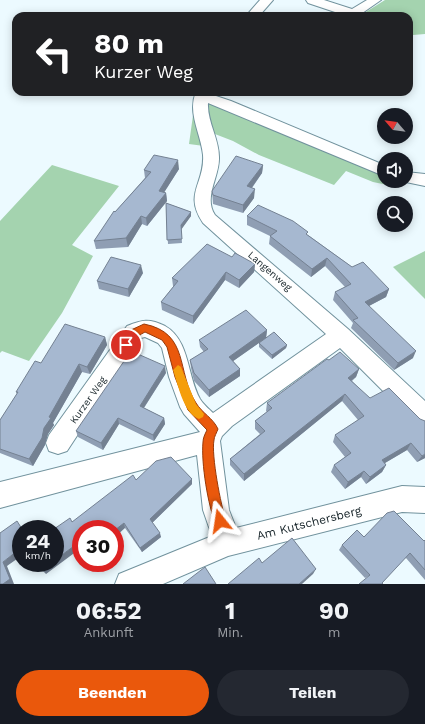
<!DOCTYPE html>
<html lang="de">
<style>
body{margin:0;font-family:"Work Sans",sans-serif;background:#242831;color:#f1f3f6;height:100vh;display:flex;flex-direction:column;font-size:15px;white-space:nowrap}
*{box-sizing:border-box;margin:0}
p{font-size:13px;color:#9ea1a6}
.icon{flex:none;width:22px;height:22px;fill:none;stroke:currentColor;stroke-width:2;stroke-linecap:round;stroke-linejoin:round}
.map{position:relative;height:584px;overflow:hidden}
.drawer{display:flex;flex-direction:column;background:#171b24;flex:1}
.drawer>*{flex:none}
.banner{position:absolute;left:12px;top:12px;width:401px;height:84px;border-radius:12px;box-shadow:0 2px 10px #0003;background:#202124;color:#fff;overflow:hidden}
.needle{width:26px;rotate:298deg}
.fabs{position:absolute;left:377px;top:108px;display:grid;gap:8px}
.fabs a{display:grid;place-items:center;width:36px;height:36px;border-radius:50%;background:#171b24;box-shadow:0 2px 10px #0003;font-size:20px}
.speed{position:absolute;left:12px;top:520px;display:flex;gap:8px;font-size:20px;font-weight:700;text-align:center}
.speed>*{display:grid;place-content:center;width:52px;height:52px;border-radius:50%;background:#171b24;box-shadow:0 2px 10px #0003;line-height:1}
.speed small{font-size:10px;font-weight:400}
.speed .limit{border:6px solid #d22;background:#fff;color:#111}
.pin{position:absolute;display:grid;place-items:center;width:34px;height:34px;color:#fff;margin:-17px;border:2px solid #fff;border-radius:50%;box-shadow:0 1px 4px #0007}
.me{position:absolute;width:44px;margin:-22px;rotate:345deg;stroke-linejoin:round;filter:drop-shadow(0 0 3px #0008)}
.turn{display:flex;align-items:center;gap:14px;height:84px;padding:0 16px;font-size:18px}
.turn .icon{width:52px;height:52px;stroke-width:2.5}
.turn b{display:block;font-size:28px;line-height:34px}
.eta{display:flex;justify-content:space-evenly;align-items:center;height:68px;text-align:center}
.eta b{font-size:24px;font-weight:700;line-height:28px}
.cta{display:flex;gap:8px;margin-top:auto;padding:8px 16px}
.cta a{flex:1;height:46px;border-radius:24px;background:#ea580c;color:#fff;font-size:16px;font-weight:700;line-height:46px;text-align:center}
.cta a+a{background:#242831;color:#f1f3f6}
.map>svg:first-child{display:block}
.green{fill:#a4d3af}
.lines{fill:none;stroke-linecap:round;stroke-linejoin:round}
.minor-casing{stroke:#71929d;stroke-width:2}
.minor{fill:#fff;fill-rule:evenodd}
.wall{fill:#8f9eb3}
.shaded-wall{fill:#748192}
.building{fill:#a6b8d0;stroke:#748192}
.route{fill:#ea580c;stroke:#983908}
.slow{fill:#f59e0b}
.labels{text-anchor:middle;dominant-baseline:central;stroke-width:3;stroke-linejoin:round;paint-order:stroke}
.street-label{font-size:10px;fill:#162328;stroke:#fff}
.near-street-label{font-size:12px;fill:#162328;stroke:#fff}
</style>
<div class="map">
<svg width="425" height="584" viewBox="0 0 425 584">
<rect width="100%" height="100%" fill="#ecfaff"/>
<g class="green">
<polygon points="385,0 425,0 425,34 413,35 409,33 409,16 361,15"/>
<polygon points="207,94 384,168 384,181 399,181 397,187 373,182 346,171 334,185 259,155 233,141 202,129 204,146 189,144 195,101"/>
<polygon points="52,165 119,186 72,245 93,256 62,313 29,361 2,351 0,353 0,221"/>
<polygon points="425,251 425,299 393,267"/>
</g>
<g class="lines">
<g class="minor-casing">
<g id="minor">
<polygon points="260,0 273,0 259,16 246,16"/>
<polygon points="306,0 324,0 352,9 367,0 381,0 358,16 347,16 308,3"/>
<path d="M196,92H210V94L231,101L384,165V176L208,103C207,122 219,138 219,157C220,176 203,197 215,215L348,329L425,401V428L417,425L340,348L232,426L222,436L220,441L229,510L236,528L402,486L425,487V513L402,512L228,556L163,584H115L119,574L212,536L203,510L197,455L0,508V482L200,432L184,414L180,407L169,377L162,348L158,343L145,337L141,338L67,451L58,454L49,451L46,443L49,435L127,326C142,320 149,318 165,326C190,340 187,376 200,399C203,404 209,409 213,413L326,334L203,223C183,193 205,184 203,155C201,134 187,113 196,92Z"/>
<polygon points="406,172 425,174 425,186 401,181 406,181"/>
</g>
</g>
<use href="#minor" class="minor"/>
</g>
<g class="wall">
<polygon points="263,165 262,173 252,188 254,198 243,213 213,204 212,191"/>
<polygon points="179,169 164,192 166,193 167,201 147,226 142,224 128,247 96,249 94,241 115,212 145,178 144,170"/>
<polygon points="166,203 191,212 191,216 181,229 182,243 168,244"/>
<polygon points="247,216 308,235 352,267 389,289 386,297 369,306 413,358 394,370 351,328 353,323 333,300 335,292 345,287 325,266 311,277 269,244 270,236 247,225"/>
<polygon points="232,257 255,264 254,272 239,288 225,280 193,324 162,310 161,302 173,287 173,286 172,278"/>
<polygon points="143,273 129,297 99,289 97,281"/>
<polygon points="267,330 266,338 233,361 240,369 240,376 209,397 194,381 191,368 190,360 204,352 200,347 199,340"/>
<polygon points="105,337 107,345 90,374 82,372 53,423 54,425 48,434 45,445 33,466 0,453 0,420 17,394 16,392 41,363"/>
<polygon points="259,343 287,345 286,348 272,359 259,347"/>
<polygon points="329,360 359,369 356,377 352,381 425,458 417,462 407,450 385,463 386,465 382,472 366,484 361,477 345,489 331,472 334,465 345,457 333,442 335,435 358,420 342,401 244,481 230,465 230,459 260,434 255,429 255,421 267,412 266,411 267,403"/>
<polygon points="166,373 144,408 164,418 165,424 154,441 119,424 103,450 78,437 76,431"/>
<polygon points="136,480 192,484 152,523 161,537 142,552 125,528 81,529 46,574 72,522"/>
<polygon points="364,537 424,541 425,540 425,580 406,558 365,578 339,550 342,545"/>
</g>
<g class="shaded-wall">
<polygon points="178,160 179,169 160,199 159,191"/>
<polygon points="263,165 262,173 247,194 247,186"/>
<polygon points="255,189 254,198 243,213 243,205"/>
<polygon points="166,193 167,201 147,226 146,218"/>
<polygon points="191,212 191,216 181,230 181,225"/>
<polygon points="141,216 142,224 128,247 126,238"/>
<polygon points="327,258 325,266 311,277 312,269"/>
<polygon points="255,264 254,272 239,288 239,280"/>
<polygon points="141,265 143,273 129,297 128,289"/>
<polygon points="226,272 225,280 193,324 193,316"/>
<polygon points="389,289 386,297 363,309 365,302"/>
<polygon points="267,330 266,338 229,364 229,357"/>
<polygon points="105,337 107,345 90,374 87,367"/>
<polygon points="287,345 286,348 272,359 272,355"/>
<polygon points="416,351 413,358 394,370 398,363"/>
<polygon points="79,364 82,372 53,423 54,425 48,434 45,445 33,466 29,459 49,417"/>
<polygon points="165,366 166,373 141,412 140,406"/>
<polygon points="240,369 240,376 209,397 209,390"/>
<polygon points="359,369 356,377 345,385 348,378"/>
<polygon points="345,394 342,401 244,481 244,474"/>
<polygon points="118,418 119,424 103,450 101,443"/>
<polygon points="164,418 165,424 154,441 153,435"/>
<polygon points="411,443 407,450 378,467 382,460"/>
<polygon points="425,454 425,458 417,462 422,456"/>
<polygon points="386,465 382,472 366,484 370,477"/>
<polygon points="364,471 361,477 345,489 348,482"/>
<polygon points="192,479 192,484 151,524 150,519"/>
<polygon points="124,523 125,528 115,537 115,530"/>
<polygon points="160,533 161,537 142,552 140,548"/>
<polygon points="81,541 81,548 46,574 42,570 52,563 55,563 55,560"/>
<polygon points="21,548 21,556 7,566 14,584 3,584 3,562"/>
<polygon points="316,569 313,574 302,584 299,584"/>
</g>
<g class="building">
<polygon points="154,155 178,160 159,191 166,193 146,218 141,216 126,238 94,241 114,211 115,212 151,172 144,170"/>
<polygon points="236,156 263,165 247,186 255,189 243,205 213,195 212,191"/>
<polygon points="166,203 191,212 181,225 182,239 167,240"/>
<polygon points="258,205 293,221 308,232 306,234 352,267 363,262 389,289 365,302 416,351 398,363 353,320 358,318 335,292 351,284 327,258 312,269 270,236 277,231 247,216"/>
<polygon points="207,244 232,257 235,253 255,264 239,280 226,272 193,316 161,302 178,281 172,278"/>
<polygon points="111,257 141,265 128,289 97,281"/>
<polygon points="246,310 267,330 229,357 240,369 209,390 194,373 190,360 208,349 199,340"/>
<polygon points="65,324 105,337 87,367 79,364 49,417 51,418 44,428 42,438 29,459 0,449 0,420 18,392 16,392 35,361 41,363"/>
<polygon points="274,332 287,345 272,355 259,343"/>
<polygon points="131,351 165,366 140,406 164,418 153,435 118,418 101,443 76,431"/>
<polygon points="340,352 359,369 348,378 370,398 389,388 420,419 425,421 425,454 422,456 411,443 382,460 386,465 370,477 364,471 348,482 334,465 351,453 335,435 364,416 345,394 244,474 230,459 265,431 255,421 272,408 267,403 327,359 329,360"/>
<polygon points="171,457 192,479 150,519 160,533 140,548 124,523 115,530 115,529 81,529 81,541 55,560 55,529 54,529 70,518 72,522 133,475 136,480 156,461"/>
<polygon points="394,511 424,541 425,540 425,570 410,553 382,583 383,584 359,584 370,575 342,545 357,530 364,537 387,513"/>
<polygon points="17,521 22,529 21,529 21,548 3,562 10,579 3,584 0,584 0,533"/>
<polygon points="292,538 316,569 299,584 228,584 259,558 262,563"/>
<polygon points="39,563 52,563 42,570"/>
<polygon points="205,567 216,584 183,584"/>
</g>
<path class="route" d="M144,324C190,333 176,372 196,403C202,413 213,418 218,429C217,432 214,437 214,440C211,455 221,506 226,521L225,525L220,527L216,525C208,506 201,463 203,442C203,438 205,434 207,430L188,410L175,377L167,347L162,340L145,332C134,337 134,346 126,349L121,345L131,330Z"/>
<path class="slow" d="M178,365L181,367L196,404L204,414L203,417L199,419C183,413 178,384 173,370Z"/>
<g class="labels">
<g class="street-label">
<text transform="translate(270 271) rotate(41)">Langenweg</text>
<text transform="translate(88 400) rotate(-55)">Kurzer Weg</text>
</g>
<g class="near-street-label">
<text transform="translate(309 523) rotate(-14)">Am Kutschersberg</text>
</g>
</g>
</svg>
<div class="fabs">
<a><svg class="needle" viewBox="-14 -14 28 28"><path d="M0-13l5 13h-10z" fill="#e53935"/><path d="M0 13l5-13h-10z" fill="#9ea1a6"/></svg></a>
<a><svg class="icon" aria-label="sound" viewBox="0 0 24 24"><path d="M4 9h4l5-4v14l-5-4H4zM17 9q2 3 0 6"/></svg></a>
<a><svg class="icon" aria-label="search" viewBox="0 0 24 24"><circle cx="10" cy="10" r="6"/><path d="M15 15l6 6"/></svg></a>
</div>
<div class="speed"><div>24<small>km/h</small></div><div class="limit">30</div></div>
<div class="pin" style="left:126px;top:345px;background:#d93025"><svg class="icon" aria-label="arrive" viewBox="0 0 24 24"><path d="M6 21V4h12l-3 4 3 4H6"/></svg></div>
<svg class="me" style="left:220px;top:521px" viewBox="-20 -20 40 40"><path d="M0-17L14 15 0 8-14 15z" fill="#ea580c" stroke="#fff" stroke-width="4"/></svg>
<div class="banner">
<div class="turn"><svg class="icon" aria-label="left" viewBox="0 0 24 24"><path d="M17 20v-9H6M10 6l-5 5 5 5"/></svg><div><b>80 m</b>Kurzer Weg</div></div>
</div>
</div>
<section class="drawer">
<div class="eta">
<div><b>06:52</b><p>Ankunft</p></div>
<div><b>1</b><p>Min.</p></div>
<div><b>90</b><p>m</p></div>
</div>
<div class="cta"><a>Beenden</a><a>Teilen</a></div>
</section>
